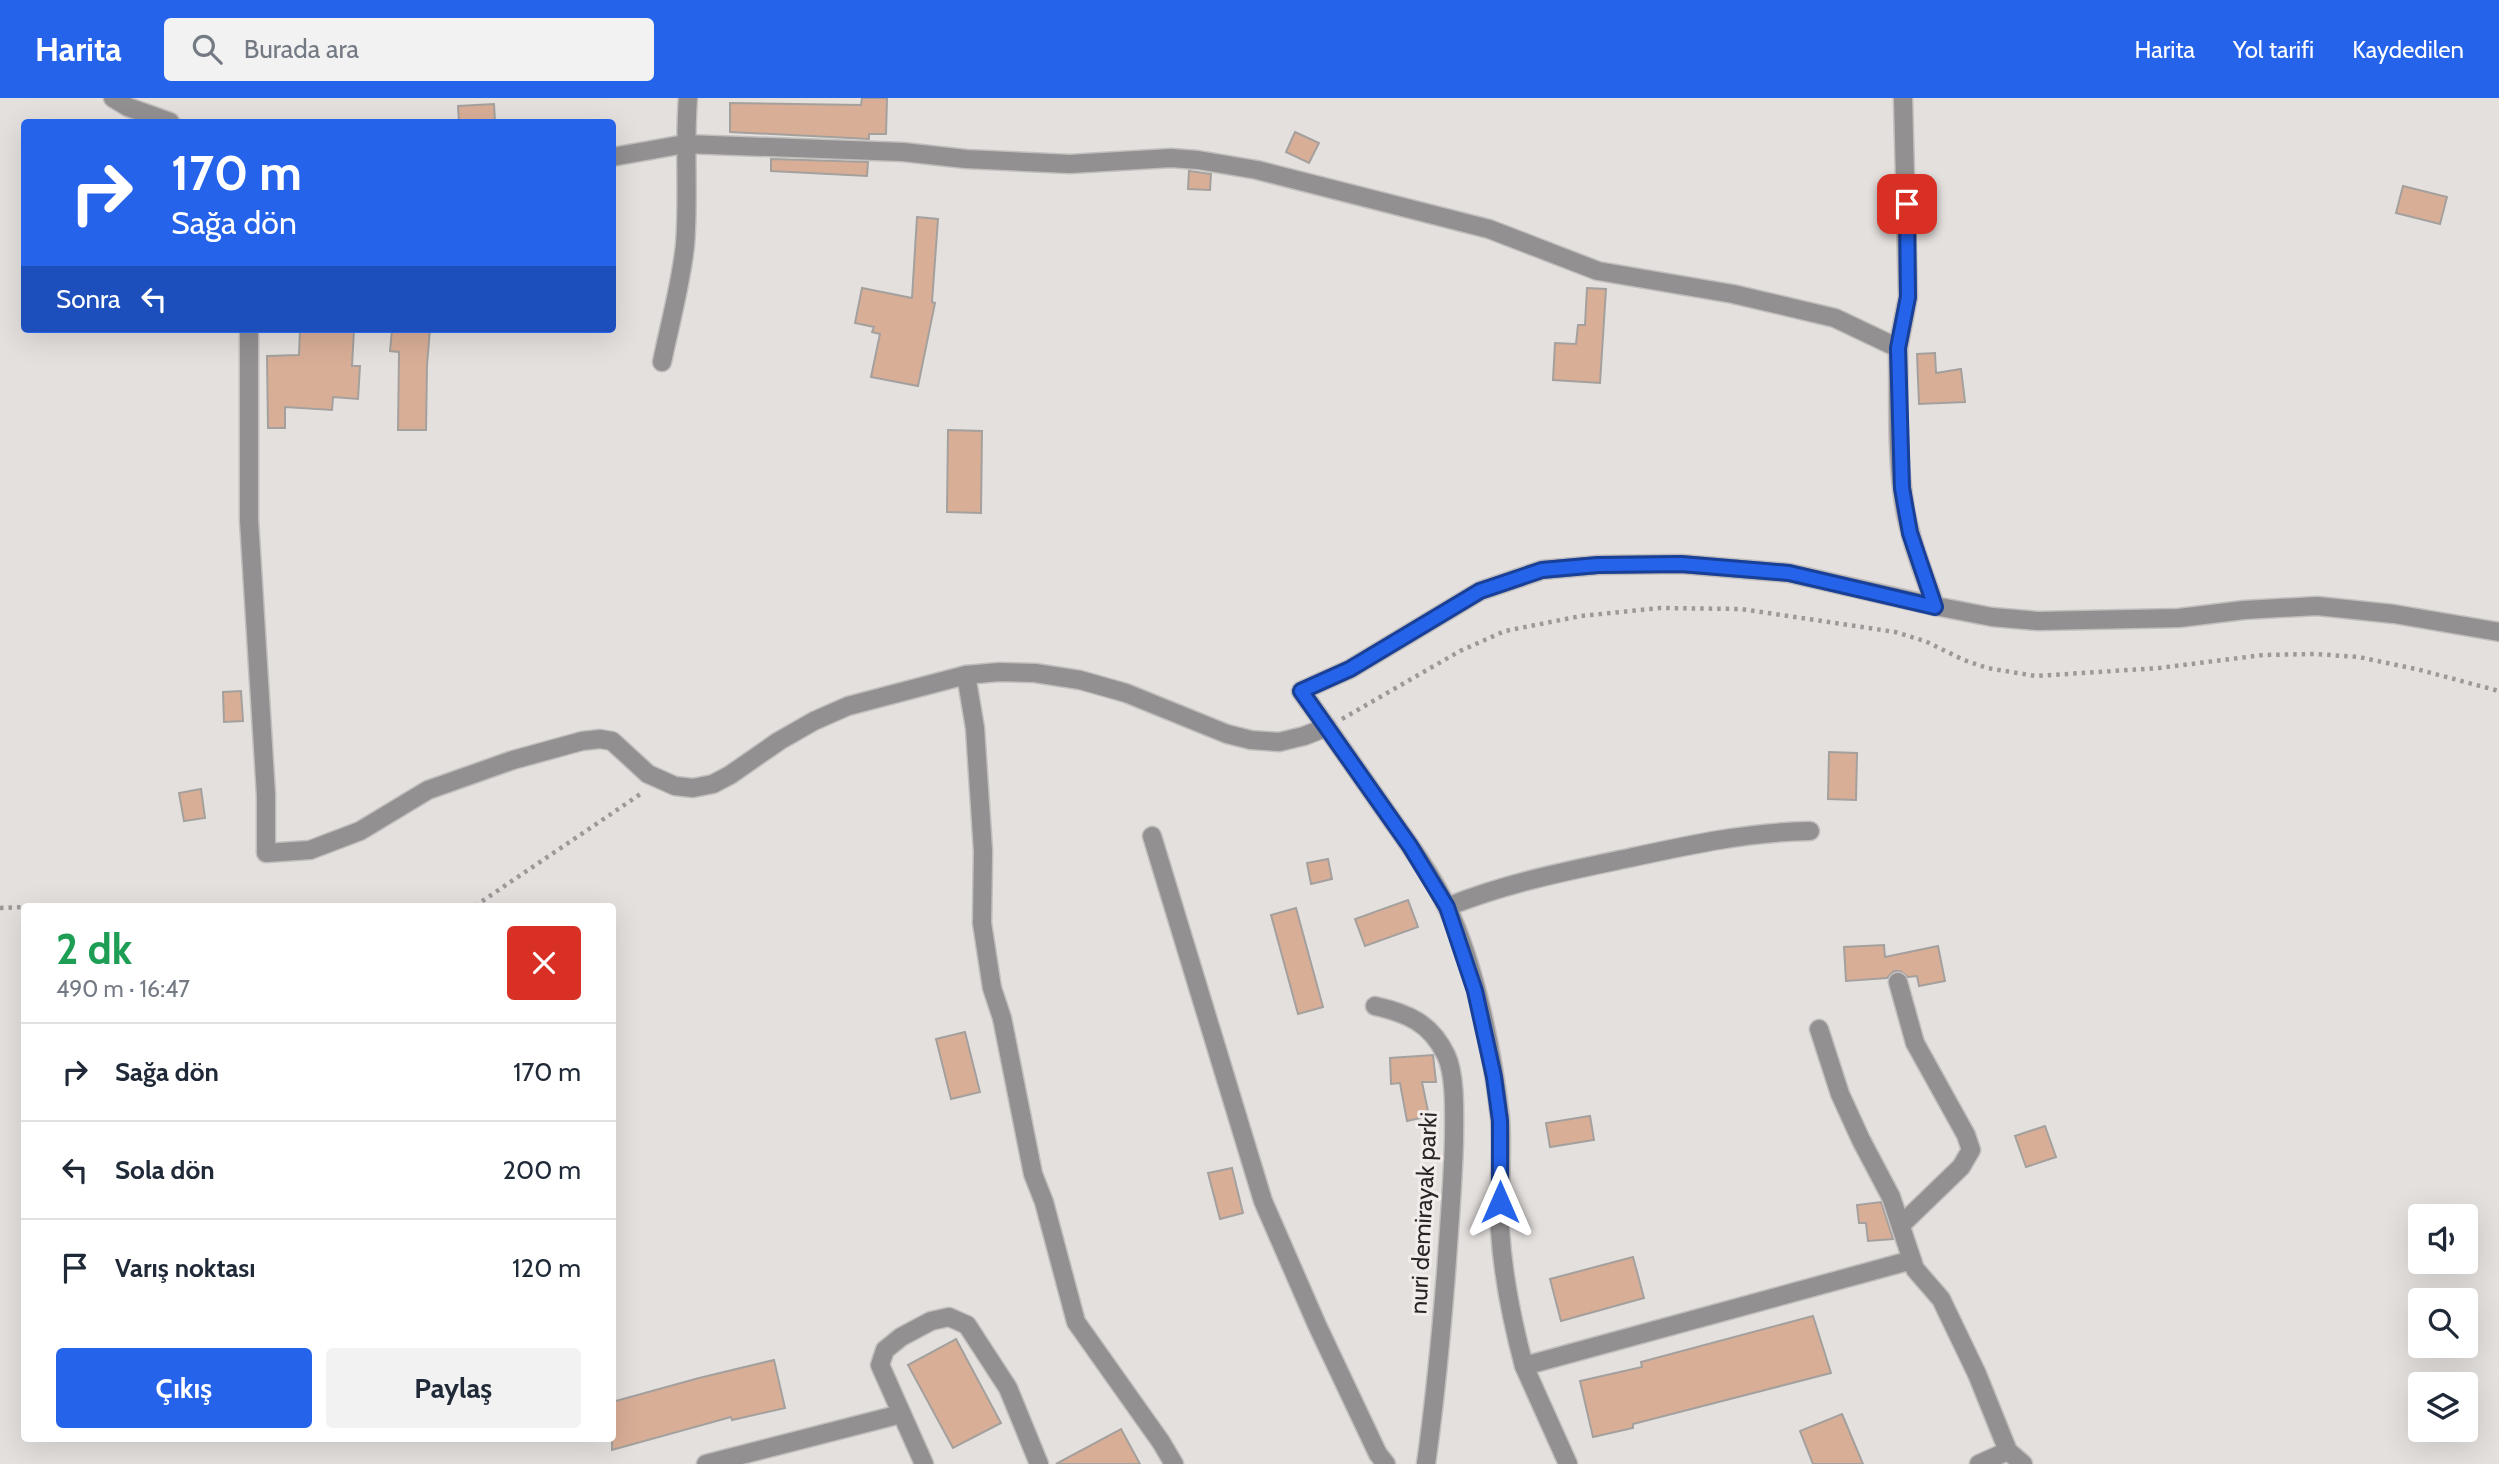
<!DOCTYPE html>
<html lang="tr">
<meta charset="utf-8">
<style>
body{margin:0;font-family:Cabin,sans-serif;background:#f2f2f3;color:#1f2937;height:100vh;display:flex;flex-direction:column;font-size:26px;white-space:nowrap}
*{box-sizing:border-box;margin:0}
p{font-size:23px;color:#747a83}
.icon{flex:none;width:38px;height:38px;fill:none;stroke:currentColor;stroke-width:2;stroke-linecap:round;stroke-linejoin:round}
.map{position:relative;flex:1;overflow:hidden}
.panel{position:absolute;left:21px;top:805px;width:595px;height:539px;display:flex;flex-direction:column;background:#fff;border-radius:7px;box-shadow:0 7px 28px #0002}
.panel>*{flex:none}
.hud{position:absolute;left:21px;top:21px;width:595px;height:214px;border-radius:7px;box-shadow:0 7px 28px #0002;background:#2563eb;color:#fff;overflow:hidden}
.fabs{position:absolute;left:2408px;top:1106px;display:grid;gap:14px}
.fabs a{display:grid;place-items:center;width:70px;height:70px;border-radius:7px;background:#fff;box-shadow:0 7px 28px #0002;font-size:35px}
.pin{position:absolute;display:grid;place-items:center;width:60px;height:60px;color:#fff;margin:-30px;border-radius:14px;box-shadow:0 4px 10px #0006}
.me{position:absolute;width:77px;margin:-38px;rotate:0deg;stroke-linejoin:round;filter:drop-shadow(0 0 5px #0008)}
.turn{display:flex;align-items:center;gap:24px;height:147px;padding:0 35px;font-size:32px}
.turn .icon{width:91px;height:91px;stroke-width:2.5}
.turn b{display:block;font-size:49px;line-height:60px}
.then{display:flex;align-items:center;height:66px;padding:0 35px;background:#0003;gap:14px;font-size:26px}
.round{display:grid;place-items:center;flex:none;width:74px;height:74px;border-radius:7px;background:#f2f2f3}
.headline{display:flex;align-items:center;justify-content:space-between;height:119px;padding:0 35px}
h1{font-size:42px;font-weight:700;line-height:52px;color:#1e9e55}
.primary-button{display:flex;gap:14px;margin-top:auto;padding:14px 35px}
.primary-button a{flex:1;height:80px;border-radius:7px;background:#2563eb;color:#fff;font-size:28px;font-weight:700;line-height:80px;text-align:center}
.primary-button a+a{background:#f2f2f3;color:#1f2937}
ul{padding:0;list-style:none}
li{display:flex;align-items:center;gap:21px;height:98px;padding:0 35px;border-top:2px solid #e0e1e3}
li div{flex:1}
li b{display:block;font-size:26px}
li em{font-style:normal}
header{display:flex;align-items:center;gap:42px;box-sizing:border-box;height:98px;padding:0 35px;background:#2563eb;color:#fff}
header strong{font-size:33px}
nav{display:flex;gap:38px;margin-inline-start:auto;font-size:24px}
.search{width:490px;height:63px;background:#f2f2f3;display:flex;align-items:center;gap:18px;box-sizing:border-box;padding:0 24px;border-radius:7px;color:#747a83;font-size:26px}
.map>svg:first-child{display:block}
.building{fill:#d9ae97;stroke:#a4a09d;stroke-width:2}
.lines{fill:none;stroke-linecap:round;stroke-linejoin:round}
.minor-casing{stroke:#c2bebd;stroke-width:21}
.path{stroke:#9c9998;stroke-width:4.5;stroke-dasharray:3.5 5;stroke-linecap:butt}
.minor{stroke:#929090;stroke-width:18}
.route-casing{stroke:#184099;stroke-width:18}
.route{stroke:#2563eb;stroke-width:12}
.labels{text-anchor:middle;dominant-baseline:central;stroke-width:6;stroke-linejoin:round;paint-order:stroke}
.street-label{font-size:24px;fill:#272525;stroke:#f2edeb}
</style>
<header>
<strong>Harita</strong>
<div class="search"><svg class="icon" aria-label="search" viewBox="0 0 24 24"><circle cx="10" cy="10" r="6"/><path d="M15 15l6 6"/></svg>Burada ara</div>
<nav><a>Harita</a><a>Yol tarifi</a><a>Kaydedilen</a></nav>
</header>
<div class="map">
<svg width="2499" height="1366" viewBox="0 0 2499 1366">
<rect width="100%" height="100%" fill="#e4e0de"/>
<g class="building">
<polygon points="862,0 887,0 886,36 869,36 869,41 730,34 730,5 861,7"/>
<polygon points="494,6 495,24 459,24 458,8"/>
<polygon points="1295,34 1319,45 1309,65 1286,54"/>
<polygon points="771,61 868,64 867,78 771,73"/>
<polygon points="1189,73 1211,76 1210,92 1188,91"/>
<polygon points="2403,88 2447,99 2440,126 2396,115"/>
<polygon points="917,119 938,121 932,204 935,205 918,288 871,279 880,236 872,234 874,229 855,225 862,190 912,200"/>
<polygon points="1587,190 1606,191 1600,285 1553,282 1555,245 1576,246 1578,227 1585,227"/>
<polygon points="300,231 354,231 352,268 360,268 358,301 333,299 332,312 285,309 285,330 268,330 267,258 299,257"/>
<polygon points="392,231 430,231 427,267 426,332 398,332 399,254 390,253"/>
<polygon points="1935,255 1936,275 1961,271 1965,304 1919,306 1917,256"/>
<polygon points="948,332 982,333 981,415 947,414"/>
<polygon points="241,593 243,623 224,624 223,594"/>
<polygon points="1829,654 1857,655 1856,702 1828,701"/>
<polygon points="201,691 205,720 184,723 179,695"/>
<polygon points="1328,761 1332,781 1311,786 1307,765"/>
<polygon points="1408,802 1418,829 1365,848 1355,821"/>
<polygon points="1296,810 1323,909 1298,916 1271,817"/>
<polygon points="1884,847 1885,859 1938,848 1945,883 1919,888 1917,878 1908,879 1900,873 1894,873 1887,880 1846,883 1844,849"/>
<polygon points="965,934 980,994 951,1001 936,941"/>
<polygon points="1433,957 1436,984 1422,984 1429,1018 1407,1023 1400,985 1391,986 1390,960"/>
<polygon points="1590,1018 1594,1042 1550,1049 1546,1025"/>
<polygon points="2045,1028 2056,1059 2026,1069 2015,1038"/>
<polygon points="1232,1070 1243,1115 1220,1121 1208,1075"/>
<polygon points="1881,1104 1893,1141 1868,1143 1866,1125 1859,1125 1857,1107"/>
<polygon points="1633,1159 1644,1200 1561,1223 1550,1181"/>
<polygon points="1813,1218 1831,1275 1633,1326 1633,1330 1593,1339 1580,1283 1642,1269 1641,1264"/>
<polygon points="956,1241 1001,1325 953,1350 908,1267"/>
<polygon points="774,1262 785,1310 732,1322 731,1319 612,1352 612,1304 699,1280"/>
<polygon points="1842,1316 1863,1366 1813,1366 1800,1333"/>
<polygon points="1121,1331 1140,1366 1056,1366"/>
</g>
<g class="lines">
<g class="minor-casing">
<g id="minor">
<polyline points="113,0 128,9 170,24"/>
<polyline points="612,59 685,46 903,54 966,61 1070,66 1171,60 1198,62 1257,72 1489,131 1598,173 1733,196 1835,220 1898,250 1908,199 1903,0"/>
<polyline points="249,231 249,422 266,697 266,755 310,752 360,733 428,692 513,662 582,643 600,641 612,643 648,676 675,688 693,690 713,686 730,677 779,643 814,623 848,608 966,577 999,574 1035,575 1080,582 1126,595 1227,636 1251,642 1279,644 1304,638 1327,629"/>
<path d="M1898,250C1899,303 1896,359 1905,411C1911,445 1924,476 1935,508"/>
<path d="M662,264C670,225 681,186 685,147C689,98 684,49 688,0"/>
<polyline points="966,577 975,630 983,753 982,825 992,890 1002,920 1033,1076 1044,1104 1076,1224 1161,1344 1174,1366"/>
<polyline points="1152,738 1263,1103 1317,1227 1378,1356 1386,1366"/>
<path d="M1447,809C1506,785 1567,773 1629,760C1689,747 1748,734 1810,733"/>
<polyline points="1898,884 1915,945 1966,1037 1971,1052 1961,1069 1901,1127"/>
<path d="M1375,908C1407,915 1431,925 1446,957C1456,978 1454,1017 1454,1041C1453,1086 1449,1130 1446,1175C1441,1239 1435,1302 1426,1366"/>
<polyline points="1819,931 1840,996 1861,1042 1891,1099 1915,1171 1941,1201 1977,1276 2008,1353 2023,1366"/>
<path d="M1524,1268C1512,1223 1503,1179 1500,1132C1498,1095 1503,1057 1500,1020C1493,956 1475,867 1447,809C1431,776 1408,745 1387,715C1358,674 1330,633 1301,593L1350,571L1480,493L1542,472L1598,467L1681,466L1789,475L1935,508L1992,519L2038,523L2179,520L2244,512L2317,508L2394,516L2499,534"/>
<polyline points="706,1366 901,1316"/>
<polyline points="924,1366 880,1267 885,1252 901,1239 931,1223 949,1219 967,1227 1008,1290 1039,1366"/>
<polyline points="1568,1366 1524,1268 1912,1162"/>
<polyline points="1979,1366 2008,1353"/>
</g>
</g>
<g class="path">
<polyline points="1342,621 1460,553 1505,533 1581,518 1660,510 1741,511 1895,534 1925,543 1964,562 1987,570 2036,578 2159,570 2263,557 2315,556 2359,559 2420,572 2499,593"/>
<polyline points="475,808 642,695"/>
<polyline points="0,810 24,809"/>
</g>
<use href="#minor" class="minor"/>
</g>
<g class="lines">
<g class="route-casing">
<polyline id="route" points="1500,1104 1500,1023 1494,979 1475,893 1447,809 1410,748 1301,593 1350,571 1480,493 1542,472 1598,467 1681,466 1789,475 1935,509 1910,435 1902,390 1898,250 1908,199 1907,106"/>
</g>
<use href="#route" class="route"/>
</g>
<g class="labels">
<g class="street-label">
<text transform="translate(1423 1115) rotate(-87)">nuri demirayak parki</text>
</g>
</g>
</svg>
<div class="fabs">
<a><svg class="icon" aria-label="sound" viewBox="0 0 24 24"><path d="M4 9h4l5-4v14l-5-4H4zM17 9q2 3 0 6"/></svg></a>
<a><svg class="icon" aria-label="search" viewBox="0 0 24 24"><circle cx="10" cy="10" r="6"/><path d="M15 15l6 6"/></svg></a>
<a><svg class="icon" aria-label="layers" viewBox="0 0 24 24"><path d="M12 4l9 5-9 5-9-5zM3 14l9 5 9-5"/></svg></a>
</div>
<div class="pin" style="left:1907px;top:106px;background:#d93025"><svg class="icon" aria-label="arrive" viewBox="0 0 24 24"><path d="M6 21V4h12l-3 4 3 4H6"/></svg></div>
<svg class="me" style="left:1500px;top:1104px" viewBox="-20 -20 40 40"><path d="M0-17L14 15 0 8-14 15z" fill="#2563eb" stroke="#fff" stroke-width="4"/></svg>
<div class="hud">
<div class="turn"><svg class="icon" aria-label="right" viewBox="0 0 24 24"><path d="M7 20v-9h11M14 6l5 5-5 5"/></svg><div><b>170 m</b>Sağa dön</div></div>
<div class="then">Sonra<svg class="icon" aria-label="left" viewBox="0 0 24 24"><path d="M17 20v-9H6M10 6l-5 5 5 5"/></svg></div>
</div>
<section class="panel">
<div class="headline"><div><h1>2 dk</h1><p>490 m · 16:47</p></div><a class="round" style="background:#d93025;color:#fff"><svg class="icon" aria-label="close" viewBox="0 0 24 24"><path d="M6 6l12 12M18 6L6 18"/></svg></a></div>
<ul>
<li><svg class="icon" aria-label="right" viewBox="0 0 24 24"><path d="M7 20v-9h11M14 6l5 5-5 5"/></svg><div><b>Sağa dön</b></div><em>170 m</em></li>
<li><svg class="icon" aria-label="left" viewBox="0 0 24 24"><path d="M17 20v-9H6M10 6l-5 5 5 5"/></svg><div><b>Sola dön</b></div><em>200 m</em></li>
<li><svg class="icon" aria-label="arrive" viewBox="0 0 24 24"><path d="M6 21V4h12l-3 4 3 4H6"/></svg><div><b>Varış noktası</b></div><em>120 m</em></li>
</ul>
<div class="primary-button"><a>Çıkış</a><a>Paylaş</a></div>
</section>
</div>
